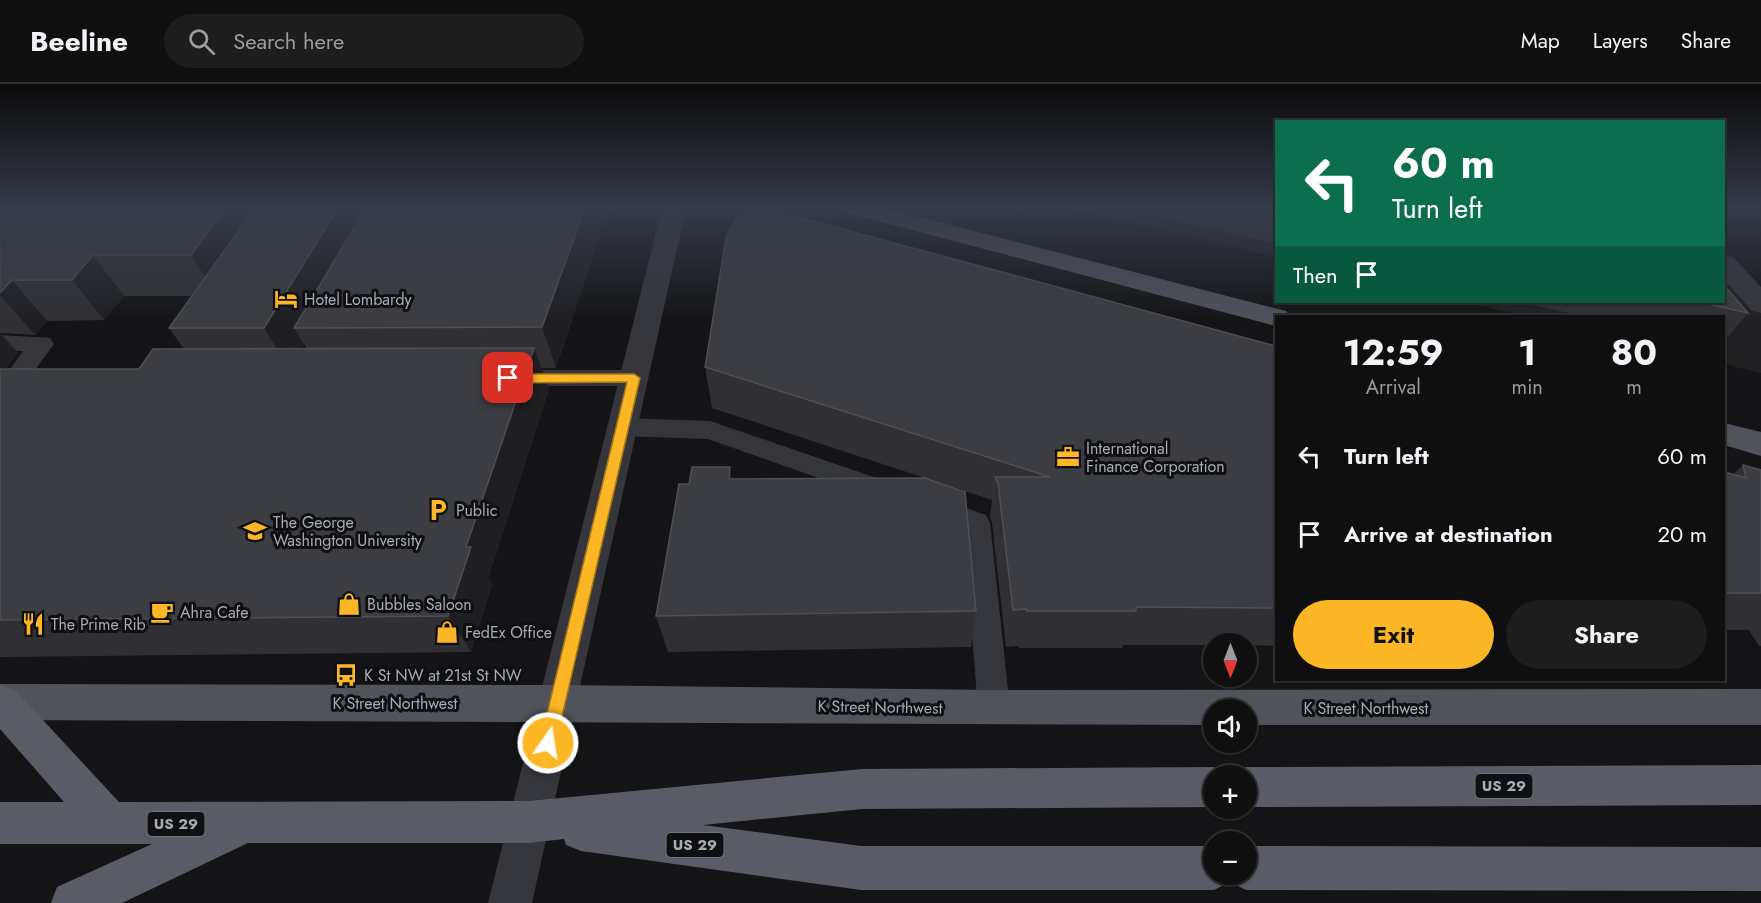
<!DOCTYPE html>
<meta charset="utf-8">
<style>
body{margin:0;font-family:Jost,sans-serif;background:#1d1d1e;color:#f1f3f6;height:100vh;display:flex;flex-direction:column;font-size:22px;white-space:nowrap}
*{box-sizing:border-box;margin:0}
p{font-size:20px;color:#9b9c9f}
.icon{flex:none;width:33px;height:33px;fill:none;stroke:currentColor;stroke-width:2;stroke-linecap:round;stroke-linejoin:round}
.map{position:relative;flex:1;overflow:hidden}
.drawer{position:absolute;left:1275px;top:231px;width:450px;height:366px;display:flex;flex-direction:column;background:#0f0f10;border-radius:0px;box-shadow:0 2px 4px #0004,0 0 0 2px #2f2f30}
.drawer>*{flex:none}
.guide{position:absolute;left:1275px;top:36px;width:450px;height:183px;border-radius:0px;box-shadow:0 2px 4px #0004,0 0 0 2px #2f2f30;background:#0b6e4f;color:#fff;overflow:hidden}
.needle{width:39px;rotate:180deg}
.fabs{position:absolute;left:1203px;top:549px;display:grid;gap:12px}
.fabs a{display:grid;place-items:center;width:54px;height:54px;border-radius:50%;background:#0f0f10;box-shadow:0 2px 4px #0004,0 0 0 2px #2f2f30;font-size:30px}
.pin{position:absolute;display:grid;place-items:center;width:51px;height:51px;color:#fff;margin:-26px;border-radius:12px;box-shadow:0 3px 9px #0006}
.me{position:absolute;width:66px;margin:-33px;rotate:13deg;stroke-linejoin:round;filter:drop-shadow(0 0 4px #0008)}
.turn{display:flex;align-items:center;gap:21px;height:126px;padding:0 18px;font-size:27px}
.turn .icon{width:78px;height:78px;stroke-width:2.5}
.turn b{display:block;font-size:42px;line-height:51px}
.then{display:flex;align-items:center;height:57px;padding:0 18px;background:#0003;gap:12px;font-size:22px}
.eta{display:flex;justify-content:space-evenly;align-items:center;height:102px;text-align:center}
.eta b{font-size:36px;font-weight:700;line-height:42px}
.cta{display:flex;gap:12px;margin-top:auto;padding:12px 18px}
.cta a{flex:1;height:69px;border-radius:36px;background:#fdb726;color:#111;font-size:24px;font-weight:700;line-height:69px;text-align:center}
.cta a+a{background:#1d1d1e;color:#f1f3f6}
ul{padding:0;list-style:none}
li{display:flex;align-items:center;gap:18px;height:78px;padding:0 18px}
li div{flex:1}
li b{display:block;font-size:22px}
li em{font-style:normal}
header{display:flex;align-items:center;gap:36px;box-sizing:border-box;height:84px;padding:0 30px;background:#0f0f10;border-bottom:2px solid #2f2f30}
header strong{font-size:28px}
nav{display:flex;gap:33px;margin-inline-start:auto;font-size:21px}
.search{width:420px;height:54px;background:#1d1d1e;display:flex;align-items:center;gap:15px;box-sizing:border-box;padding:0 21px;border-radius:33px;color:#9b9c9f;font-size:22px}
.map>svg:first-child{display:block}
.built{fill:#202023}
.lines{fill:none;stroke-linecap:round;stroke-linejoin:round}
.service{fill:#35363c;fill-rule:evenodd}
.tertiary{fill:#35363c;fill-rule:evenodd}
.primary{fill:#51535b;fill-rule:evenodd}
.trunk{fill:#595c64;fill-rule:evenodd}
.wall{fill:#303034;fill-rule:evenodd}
.shaded-wall{fill:#1f1f22}
.building{fill:#3c3d42;stroke:#4d4f54;stroke-width:1.5}
.route{fill:#fdb726;stroke:#a47719;stroke-width:1.5}
.labels{text-anchor:middle;dominant-baseline:central;stroke-width:6;stroke-linejoin:round;paint-order:stroke}
.shield{fill:#0f0f11;stroke:#787c85;stroke-width:1.5}
.shield-label{font-size:15px;font-weight:bold;fill:#a5abb7}
.poi-label{font-size:16px;fill:#a5abb7;stroke:#0f0f11;text-anchor:start}
.street-label{font-size:16px;fill:#a5abb7;stroke:#0f0f11}
</style>
<header>
<strong>Beeline</strong>
<div class="search"><svg class="icon" aria-label="search" viewBox="0 0 24 24"><circle cx="10" cy="10" r="6"/><path d="M15 15l6 6"/></svg>Search here</div>
<nav><a>Map</a><a>Layers</a><a>Share</a></nav>
</header>
<div class="map">
<svg width="1761" height="819" viewBox="0 0 1761 819">
<rect width="100%" height="100%" fill="#141416"/>
<g class="built">
<polygon points="1073,124 1276,124 1276,173"/>
<polygon points="1724,179 1761,220 1761,289 1724,280 1724,232 1526,232 1464,218 1724,218"/>
</g>
<g class="lines">
<g class="service">
<polygon points="0,251 50,254 54,260 23,302 14,304 5,302 2,296 23,267 0,267"/>
<polygon points="510,286 634,286 643,288 646,294 643,300 634,302 510,302 501,300 498,294 501,288"/>
<polygon points="622,334 710,337 891,399 894,406 891,413 881,416 708,355 622,352 613,349 609,343 613,337"/>
<polygon points="935,413 986,431 990,439 1010,624 1005,634 994,639 983,634 978,624 963,445 925,431 921,424 925,417"/>
</g>
<g class="tertiary">
<polygon points="662,124 686,124 532,819 488,819"/>
<polygon points="1724,171 1733,173 1761,203 1761,229 1751,226 1724,195"/>
</g>
<g class="primary">
<polygon points="845,124 885,124 1286,227 1290,232 1276,232 1276,242 848,129"/>
<polygon points="1724,339 1761,348 1761,372 1724,361"/>
<polygon points="0,600 557,601 994,606 1761,605 1761,641 1246,641 1246,626 1214,626 1214,641 0,636"/>
</g>
<g class="trunk">
<polygon points="0,601 15,606 119,718 529,717 862,685 1214,683 1230,692 1214,692 1214,723 862,725 703,741 861,762 1214,762 1214,790 1246,790 1246,762 1761,763 1761,807 1246,806 1230,798 1214,806 861,806 581,767 566,761 564,755 529,759 248,759 122,819 51,819 57,803 152,760 0,760 0,718 64,718 0,645"/>
<polygon points="1761,681 1761,721 1246,723 1246,692 1230,692 1246,683"/>
</g>
</g>
<g class="wall">
<path d="M0,124H609L556,284H541L549,305L488,495L492,501L471,568L0,573ZM124,212H192L169,244L184,265L139,285H5L18,269L0,249L35,251L47,237L104,236ZM304,260L307,265H301Z"/>
<polygon points="1126,124 1276,124 1276,160"/>
<polygon points="1751,124 1761,124 1761,134"/>
<polygon points="1519,218 1724,218 1748,229 1724,257 1724,232 1582,232"/>
<polygon points="1276,262 1276,562 1246,561 1246,560 1214,560 1214,561 1123,561 1122,564 1019,564 1019,562 1006,563 992,439 990,433 992,416 926,394 976,527 971,563 668,568 656,532 689,400 733,395 925,394 712,324 705,283"/>
<polygon points="1743,381 1761,386 1761,562 1759,562 1749,546 1724,546 1724,388 1733,391"/>
</g>
<g class="shaded-wall">
<polygon points="226,124 247,124 265,155 218,212 191,171"/>
<polygon points="338,124 357,124 372,155 294,244 304,260 290,285 264,244"/>
<polygon points="585,124 609,124 556,284 542,243"/>
<polygon points="93,171 124,212 104,236 72,196"/>
<polygon points="12,196 47,237 35,251 0,211 0,209"/>
<polygon points="0,249 18,269 0,291"/>
<polygon points="534,264 549,305 488,495 492,501 471,568 448,532 466,463"/>
<polygon points="730,383 737,422 729,395"/>
</g>
<g class="building">
<polygon points="0,124 226,124 191,171 93,171 72,196 12,196 0,209"/>
<polygon points="255,124 338,124 264,244 169,244"/>
<polygon points="366,124 585,124 542,243 294,244"/>
<polygon points="760,125 772,126 1276,262 1276,524 1136,523 1136,527 1027,527 1027,525 1013,526 998,399 995,393 1050,393 705,283 726,154 736,133 746,127"/>
<polygon points="1724,201 1748,229 1699,218 1724,218"/>
<polygon points="534,264 466,463 471,463 448,532 0,536 0,285 139,285 153,265"/>
<polygon points="1743,381 1761,386 1761,509 1724,509 1724,388 1746,394"/>
<polygon points="692,383 730,383 729,395 925,394 965,408 976,527 656,532 679,400 689,400"/>
</g>
<linearGradient id="sky" x2="0" y2="1"><stop stop-color="#0b0b0c"/><stop offset="0.52" stop-color="#343a47"/><stop offset="1" stop-color="#343a47" stop-opacity="0"/></linearGradient>
<rect width="1761" height="238" fill="url(#sky)"/>
<polygon class="route" points="508,290 634,290 640,294 556,659 554,664 548,666 542,664 540,659 627,298 508,299 502,294"/>
<defs>
<g id="hotel-bare" transform="scale(1.8)"><path d="M-6-4.5h1.5V1H6V5H4.5V3h-9V5H-6ZM-4 0a1.8 1.8 0 1 1 3.6 0ZM.5 0V-2.5h3Q6-2.5 6 0Z" fill="#fdb726" stroke="#0f0f11" stroke-width="2.5" paint-order="stroke"/></g>
<g id="office-bare" transform="scale(1.8)"><path d="M-6-3h4V-5.5h4V-3h4V5H-6ZM-1-4.5V-3h2v-1.5ZM-6 0V1H6V0Z" fill="#fdb726" stroke="#0f0f11" stroke-width="2.5" paint-order="stroke"/></g>
<g id="parking-bare" transform="scale(1.8)"><path d="M-3.5-5.5H1a3.5 3.5 0 0 1 0 7H-1V5.5H-3.5ZM-1-3.4V-.6H.8a1.4 1.4 0 0 0 0-2.8Z" fill="#fdb726" stroke="#0f0f11" stroke-width="2.5" paint-order="stroke"/></g>
<g id="university-bare" transform="scale(1.8)"><path d="M0-5L7-2L0 1L-7-2ZM-4 1L0 2.5L4 1V4Q0 6-4 4Z" fill="#fdb726" stroke="#0f0f11" stroke-width="2.5" paint-order="stroke"/></g>
<g id="shop-bare" transform="scale(1.8)"><path d="M-5-2.5h2.3a2.7 3.5 0 0 1 5.4 0H5L5.5 6h-11ZM-1.5-2.5h3a1.5 2.3 0 0 0-3 0Z" fill="#fdb726" stroke="#0f0f11" stroke-width="2.5" paint-order="stroke"/></g>
<g id="cafe-bare" transform="scale(1.8)"><path d="M-5.5-4.5H6V0H3Q3 3.5 0 3.5H-2.5Q-5.5 3.5-5.5 0ZM3-3.2v2h1.7v-2ZM-6 4.5H4V6H-6Z" fill="#fdb726" stroke="#0f0f11" stroke-width="2.5" paint-order="stroke"/></g>
<g id="restaurant-bare" transform="scale(1.8)"><path d="M-5-6h1v4h1v-4h1v4h1v-4h1v5L-1.5 .5V6h-2V.5L-5-1ZM5-6V6H3V1.5H1.5Q1.5-4 5-6Z" fill="#fdb726" stroke="#0f0f11" stroke-width="2.5" paint-order="stroke"/></g>
<g id="bus-bare" transform="scale(1.8)"><path d="M-5-6H5V4H4V6H2V4H-2V6H-4V4H-5ZM-3.5-4V0h7V-4ZM-3.5 1.2v1.5H-2V1.2ZM2 1.2v1.5H3.5V1.2Z" fill="#fdb726" stroke="#0f0f11" stroke-width="2.5" paint-order="stroke"/></g>
</defs>
<g fill-rule="evenodd">
<use href="#hotel-bare" x="286" y="215"/>
<use href="#office-bare" x="1068" y="373"/>
<use href="#parking-bare" x="438" y="426"/>
<use href="#university-bare" x="255" y="447"/>
<use href="#shop-bare" x="349" y="520"/>
<use href="#cafe-bare" x="162" y="528"/>
<use href="#restaurant-bare" x="33" y="540"/>
<use href="#shop-bare" x="447" y="548"/>
<use href="#bus-bare" x="346" y="591"/>
</g>
<g class="labels">
<g class="shield">
<rect x="1475.5" y="690" width="57" height="24" rx="4.5"/>
<rect x="147.5" y="728" width="57" height="24" rx="4.5"/>
<rect x="666.5" y="749" width="57" height="24" rx="4.5"/>
</g>
<g class="shield-label">
<text x="1504" y="702">US 29</text>
<text x="176" y="740">US 29</text>
<text x="695" y="761">US 29</text>
</g>
<g class="poi-label">
<text x="304" y="215">Hotel Lombardy</text>
<text x="1086" y="364">International<tspan x="1086" dy="18">Finance Corporation</tspan></text>
<text x="456" y="426">Public</text>
<text x="273" y="438">The George<tspan x="273" dy="18">Washington University</tspan></text>
<text x="367" y="520">Bubbles Saloon</text>
<text x="180" y="528">Ahra Cafe</text>
<text x="51" y="540">The Prime Rib</text>
<text x="465" y="548">FedEx Office</text>
<text x="364" y="591">K St NW at 21st St NW</text>
</g>
<g class="street-label">
<text x="395" y="619">K Street Northwest</text>
<text transform="translate(880 623) rotate(1)">K Street Northwest</text>
<text x="1366" y="624">K Street Northwest</text>
</g>
</g>
</svg>
<div class="fabs">
<a><svg class="needle" viewBox="-14 -14 28 28"><path d="M0-13l5 13h-10z" fill="#e53935"/><path d="M0 13l5-13h-10z" fill="#9b9c9f"/></svg></a>
<a><svg class="icon" aria-label="sound" viewBox="0 0 24 24"><path d="M4 9h4l5-4v14l-5-4H4zM17 9q2 3 0 6"/></svg></a>
<a>+</a>
<a>−</a>
</div>
<div class="pin" style="left:508px;top:294px;background:#d93025"><svg class="icon" aria-label="arrive" viewBox="0 0 24 24"><path d="M6 21V4h12l-3 4 3 4H6"/></svg></div>
<svg class="me" style="left:548px;top:659px" viewBox="-20 -20 40 40"><circle r="17" fill="#fdb726" stroke="#fff" stroke-width="3"/><path d="M0-11L8 9 0 5-8 9z" fill="#fff"/></svg>
<div class="guide">
<div class="turn"><svg class="icon" aria-label="left" viewBox="0 0 24 24"><path d="M17 20v-9H6M10 6l-5 5 5 5"/></svg><div><b>60 m</b>Turn left</div></div>
<div class="then">Then<svg class="icon" aria-label="arrive" viewBox="0 0 24 24"><path d="M6 21V4h12l-3 4 3 4H6"/></svg></div>
</div>
<section class="drawer">
<div class="eta">
<div><b>12:59</b><p>Arrival</p></div>
<div><b>1</b><p>min</p></div>
<div><b>80</b><p>m</p></div>
</div>
<ul>
<li><svg class="icon" aria-label="left" viewBox="0 0 24 24"><path d="M17 20v-9H6M10 6l-5 5 5 5"/></svg><div><b>Turn left</b></div><em>60 m</em></li>
<li><svg class="icon" aria-label="arrive" viewBox="0 0 24 24"><path d="M6 21V4h12l-3 4 3 4H6"/></svg><div><b>Arrive at destination</b></div><em>20 m</em></li>
</ul>
<div class="cta"><a>Exit</a><a>Share</a></div>
</section>
</div>
